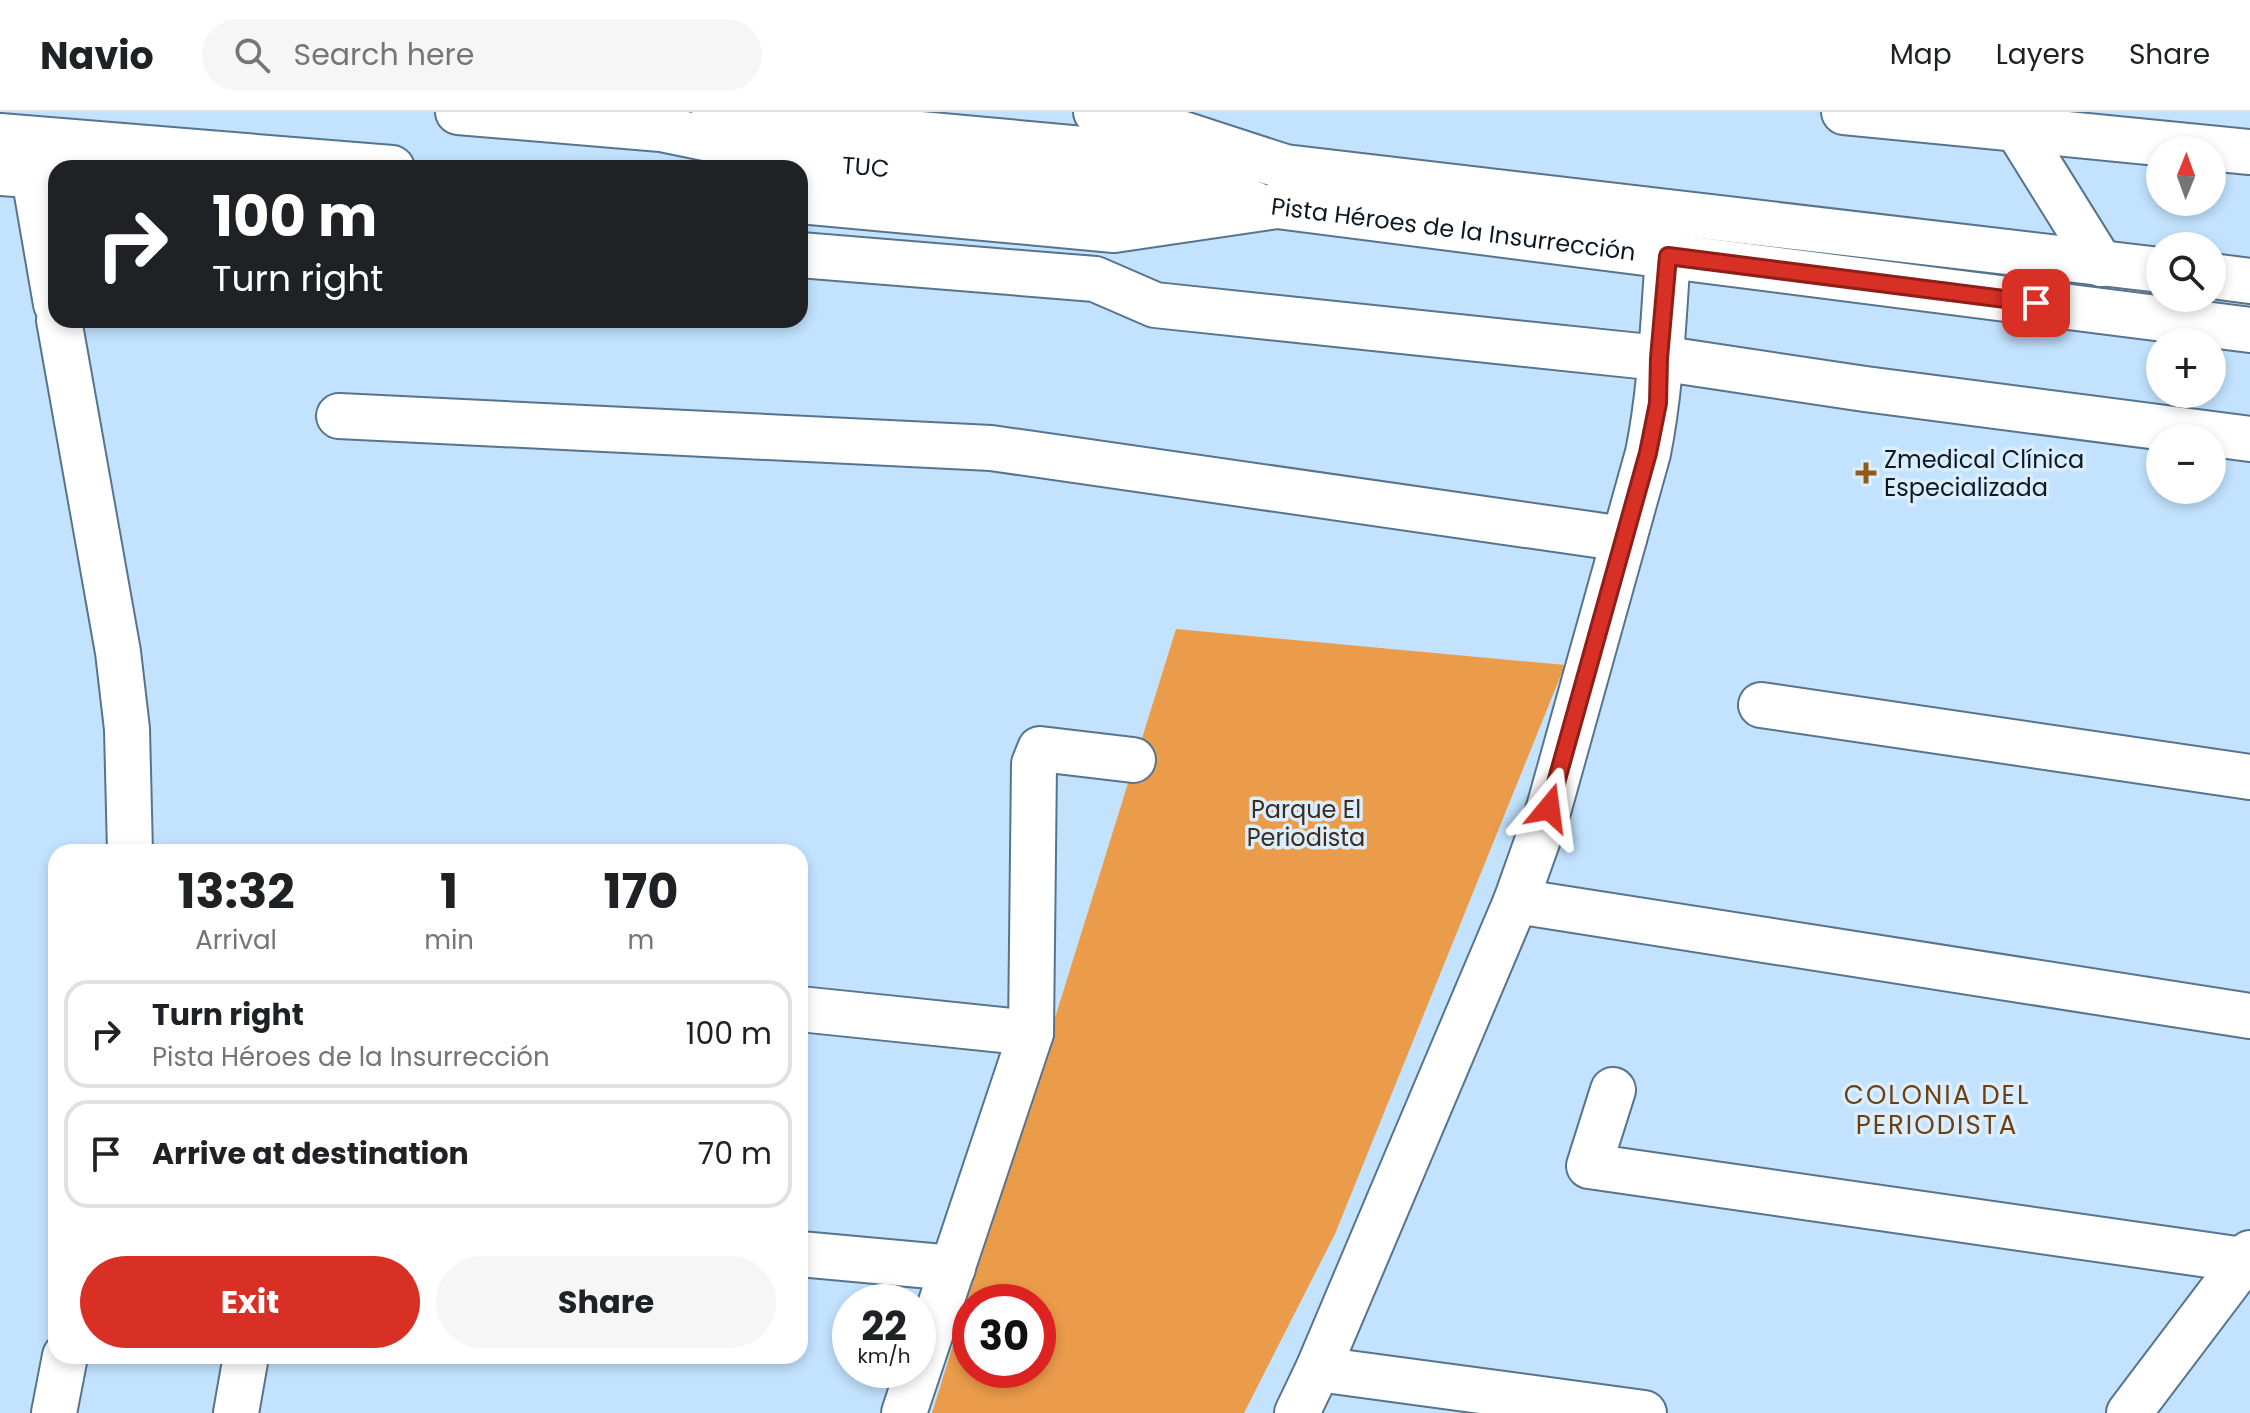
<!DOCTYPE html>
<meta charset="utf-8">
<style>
body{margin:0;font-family:Poppins,sans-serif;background:#f6f6f6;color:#202124;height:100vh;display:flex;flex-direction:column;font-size:30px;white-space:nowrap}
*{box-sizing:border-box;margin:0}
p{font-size:26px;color:#757577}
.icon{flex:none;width:44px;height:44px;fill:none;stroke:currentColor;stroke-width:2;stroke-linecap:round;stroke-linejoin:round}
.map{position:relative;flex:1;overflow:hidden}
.drawer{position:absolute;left:48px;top:732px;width:760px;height:520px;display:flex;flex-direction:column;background:#fff;border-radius:24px;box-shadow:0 4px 12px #0003}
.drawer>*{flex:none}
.guide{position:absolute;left:48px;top:48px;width:760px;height:168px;border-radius:24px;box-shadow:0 4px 12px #0003;background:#202124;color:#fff;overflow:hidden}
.needle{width:52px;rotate:1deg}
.tools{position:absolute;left:2146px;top:24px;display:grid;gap:16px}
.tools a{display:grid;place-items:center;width:80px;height:80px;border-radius:50%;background:#fff;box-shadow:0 4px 12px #0003;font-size:40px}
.speed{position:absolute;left:832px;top:1172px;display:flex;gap:16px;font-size:40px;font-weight:700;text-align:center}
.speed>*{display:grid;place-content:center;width:104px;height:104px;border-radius:50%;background:#fff;box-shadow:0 4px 12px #0003;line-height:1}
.speed small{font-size:20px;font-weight:400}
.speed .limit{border:12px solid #d22;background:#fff;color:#111}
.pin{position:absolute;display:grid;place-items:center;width:68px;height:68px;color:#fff;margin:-34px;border-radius:16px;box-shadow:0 4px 12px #0006}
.me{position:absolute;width:88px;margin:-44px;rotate:16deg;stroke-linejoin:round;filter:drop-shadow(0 0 6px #0008)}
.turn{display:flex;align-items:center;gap:28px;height:168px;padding:0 32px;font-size:36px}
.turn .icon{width:104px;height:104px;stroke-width:2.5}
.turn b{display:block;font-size:56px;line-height:68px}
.eta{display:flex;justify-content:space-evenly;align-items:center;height:136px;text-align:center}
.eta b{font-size:48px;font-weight:700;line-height:56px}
.primary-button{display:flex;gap:16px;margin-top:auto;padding:16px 32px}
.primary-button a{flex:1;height:92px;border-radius:48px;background:#d93025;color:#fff;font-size:32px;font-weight:700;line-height:92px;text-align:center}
.primary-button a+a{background:#f6f6f6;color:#202124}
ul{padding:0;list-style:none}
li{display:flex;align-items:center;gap:24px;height:108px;margin:0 16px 12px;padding:0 16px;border:4px solid #e0e0e0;border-radius:24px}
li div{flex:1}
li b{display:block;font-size:30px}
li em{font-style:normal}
header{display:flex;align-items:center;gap:48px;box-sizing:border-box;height:112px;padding:0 40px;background:#fff;border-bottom:2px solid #e0e0e0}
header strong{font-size:38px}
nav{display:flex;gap:44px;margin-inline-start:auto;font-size:28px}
.search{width:560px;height:72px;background:#f6f6f6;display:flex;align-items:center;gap:20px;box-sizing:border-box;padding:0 28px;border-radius:44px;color:#757577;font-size:30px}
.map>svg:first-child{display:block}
.green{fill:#ea9c4a;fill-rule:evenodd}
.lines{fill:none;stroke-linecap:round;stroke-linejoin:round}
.minor-casing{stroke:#57748c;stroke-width:48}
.major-casing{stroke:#57748c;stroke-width:48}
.minor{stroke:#fff;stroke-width:44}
.major{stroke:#fff;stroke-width:44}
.route-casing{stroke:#8d1f18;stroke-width:20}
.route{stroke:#d93025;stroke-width:14}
.poi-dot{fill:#935a16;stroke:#daeeff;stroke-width:3}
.labels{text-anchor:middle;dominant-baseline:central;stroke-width:7;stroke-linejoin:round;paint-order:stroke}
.street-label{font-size:24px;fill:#0d1923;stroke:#daeeff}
.poi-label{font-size:24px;fill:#0d1923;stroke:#daeeff;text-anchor:start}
.park-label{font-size:24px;fill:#3e2d1c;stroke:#daeeff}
.neighbourhood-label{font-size:26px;letter-spacing:2px;fill:#694115;stroke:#daeeff}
</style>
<header>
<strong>Navio</strong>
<div class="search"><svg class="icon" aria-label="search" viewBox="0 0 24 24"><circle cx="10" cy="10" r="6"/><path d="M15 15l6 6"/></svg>Search here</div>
<nav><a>Map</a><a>Layers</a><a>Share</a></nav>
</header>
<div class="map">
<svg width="2250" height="1301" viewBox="0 0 2250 1301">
<rect width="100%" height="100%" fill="#c2e2fe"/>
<path class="green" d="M1176,517L1565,553L1335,1122L1244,1301H932ZM970,1190H1038V1258H970Z"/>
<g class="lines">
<g class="minor-casing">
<g id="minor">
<path id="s1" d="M458,0L661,17L826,51L1114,75L1253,91"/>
<polyline points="1844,0 2250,40"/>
<polyline points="714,3 1247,52"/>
<polyline points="2017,17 2101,152"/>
<polyline points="37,82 56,192"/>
<polyline points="800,143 1095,167 1155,193 1659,246 1865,277 2250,327"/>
<polyline points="59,208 118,540 127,617 130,740"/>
<polyline points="339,304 991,336 1624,427"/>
<polyline points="1761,593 2250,665"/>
<polyline points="1516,789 2250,904"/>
<polyline points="800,897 1031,921"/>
<polyline points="1613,978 1589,1054 2243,1148 2250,1154"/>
<polyline points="800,1142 953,1156"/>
<polyline points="1318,1257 1644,1301"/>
<polyline points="54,1301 65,1244"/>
<polyline points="236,1301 246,1244"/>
<polyline points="904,1301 1031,921 1034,652 1040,637 1133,648"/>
<path d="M1297,1301L1318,1257L1516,789L1549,696L1648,341C1661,277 1663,210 1668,144"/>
<polyline points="2129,1301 2250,1141"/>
</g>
</g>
<g class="major-casing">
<g id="major">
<polyline points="1096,0 1122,2 1285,55 2160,158"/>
<polyline points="0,24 392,56"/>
<polyline points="0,61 56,65"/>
<path id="s2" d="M800,89L1114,118L1277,94L2250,218"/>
<polyline points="2212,164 2250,169"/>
</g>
</g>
<use href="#minor" class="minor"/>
<use href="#major" class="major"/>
</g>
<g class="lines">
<g class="route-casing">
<polyline id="route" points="1549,696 1648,341 1658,291 1659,246 1668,144 2036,191"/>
</g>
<use href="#route" class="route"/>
</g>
<path class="poi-dot" d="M1862 349h8v8h8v8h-8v8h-8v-8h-8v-8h8z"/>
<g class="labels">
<g class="street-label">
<text stroke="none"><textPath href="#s1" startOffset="412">TUC</textPath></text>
<text stroke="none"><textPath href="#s2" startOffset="658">Pista Héroes de la Insurrección</textPath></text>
</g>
<g class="poi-label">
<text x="1884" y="347">Zmedical Clínica<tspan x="1884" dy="28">Especializada</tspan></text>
</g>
<g class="park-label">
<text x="1306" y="697">Parque El<tspan x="1306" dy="28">Periodista</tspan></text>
</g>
<g class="neighbourhood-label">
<text x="1937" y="983">COLONIA DEL<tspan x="1937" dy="30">PERIODISTA</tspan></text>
</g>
</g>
</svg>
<div class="tools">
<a><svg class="needle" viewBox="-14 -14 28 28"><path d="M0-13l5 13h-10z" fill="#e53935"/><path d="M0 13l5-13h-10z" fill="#757577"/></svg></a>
<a><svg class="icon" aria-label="search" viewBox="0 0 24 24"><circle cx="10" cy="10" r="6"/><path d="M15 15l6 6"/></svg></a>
<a>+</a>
<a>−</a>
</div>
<div class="speed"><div>22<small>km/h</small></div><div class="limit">30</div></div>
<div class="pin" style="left:2036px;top:191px;background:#d93025"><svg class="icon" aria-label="arrive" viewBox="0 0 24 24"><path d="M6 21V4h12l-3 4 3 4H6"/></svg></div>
<svg class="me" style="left:1549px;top:696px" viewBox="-20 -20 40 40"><path d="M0-17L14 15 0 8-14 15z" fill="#d93025" stroke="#fff" stroke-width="4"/></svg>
<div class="guide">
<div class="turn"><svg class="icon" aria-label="right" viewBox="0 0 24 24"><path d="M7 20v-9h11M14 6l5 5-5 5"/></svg><div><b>100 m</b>Turn right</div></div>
</div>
<section class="drawer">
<div class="eta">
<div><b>13:32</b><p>Arrival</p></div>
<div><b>1</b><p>min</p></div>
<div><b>170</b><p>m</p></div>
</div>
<ul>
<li><svg class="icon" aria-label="right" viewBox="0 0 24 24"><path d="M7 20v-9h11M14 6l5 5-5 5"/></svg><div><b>Turn right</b><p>Pista Héroes de la Insurrección</p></div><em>100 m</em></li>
<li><svg class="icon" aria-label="arrive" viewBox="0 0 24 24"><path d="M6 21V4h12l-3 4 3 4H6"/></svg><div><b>Arrive at destination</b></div><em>70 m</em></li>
</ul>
<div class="primary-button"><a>Exit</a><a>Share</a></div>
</section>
</div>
